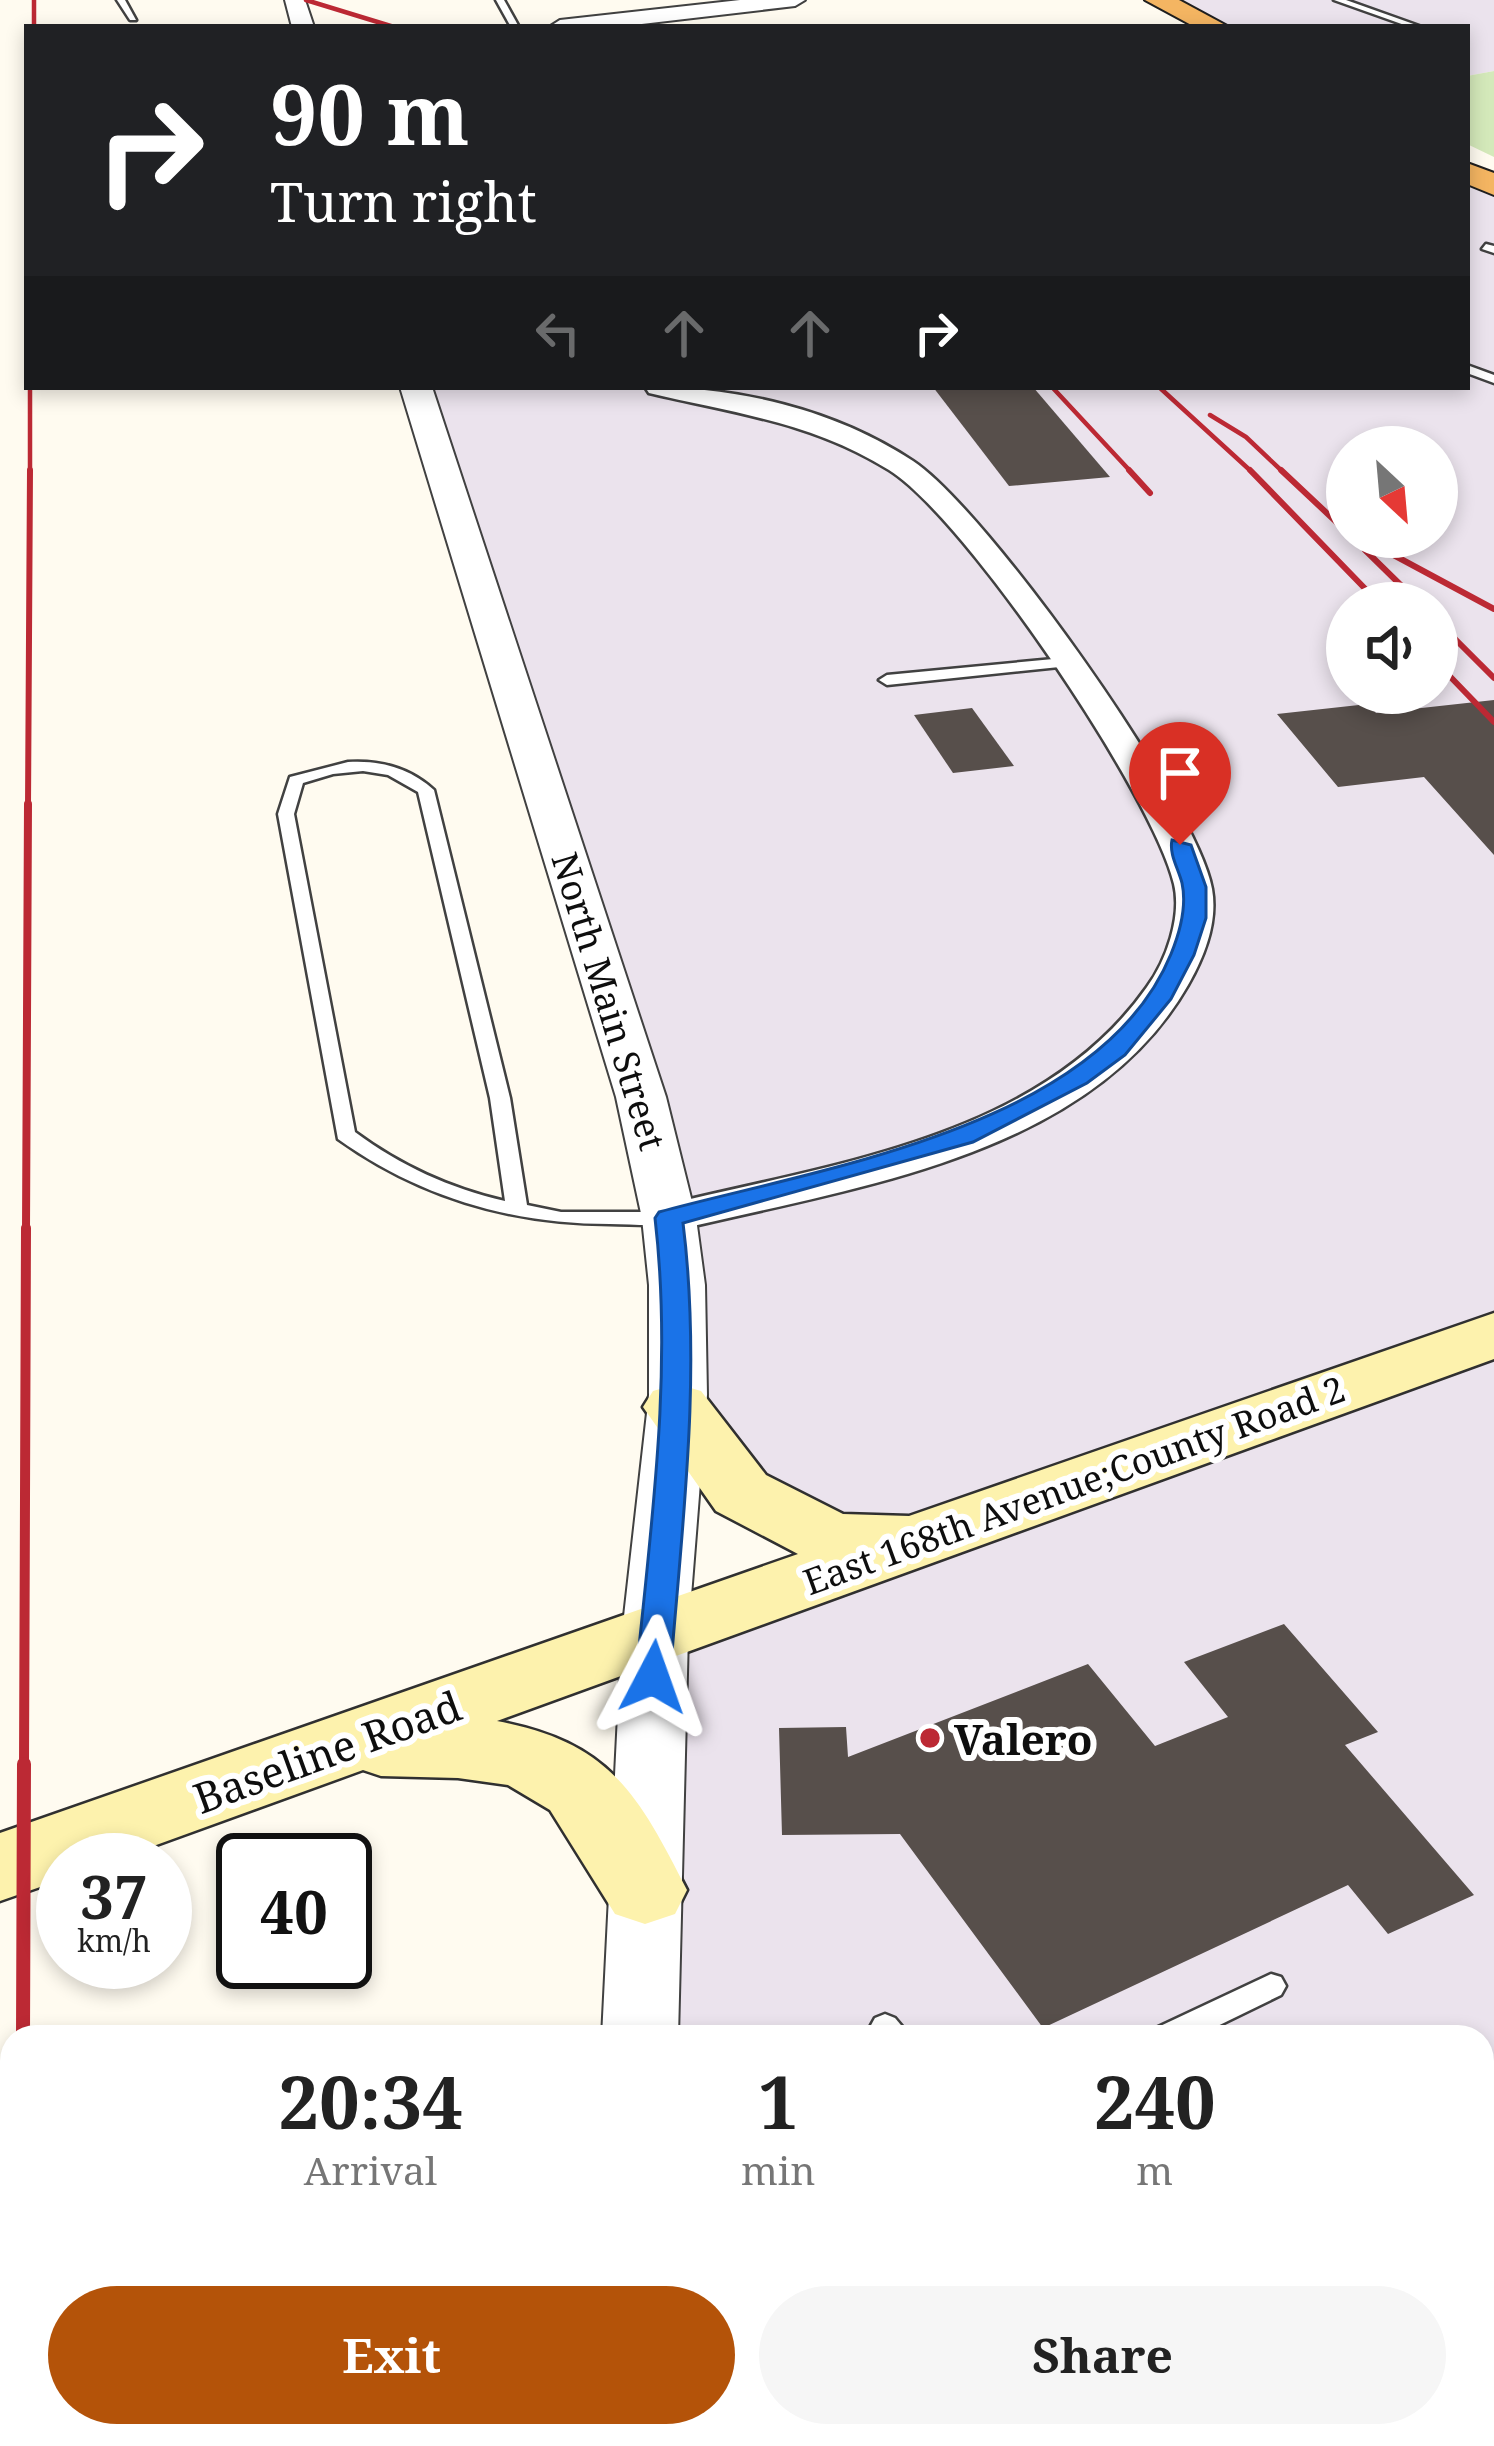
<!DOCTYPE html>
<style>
body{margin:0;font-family:"Noto Serif",serif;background:#f6f6f6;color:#222;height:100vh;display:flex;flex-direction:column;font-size:45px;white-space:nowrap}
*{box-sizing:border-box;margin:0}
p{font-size:39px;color:#767676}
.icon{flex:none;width:66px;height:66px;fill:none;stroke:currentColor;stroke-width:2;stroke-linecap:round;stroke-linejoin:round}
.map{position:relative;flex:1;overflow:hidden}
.panel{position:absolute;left:0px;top:2025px;width:1494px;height:423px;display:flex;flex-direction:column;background:#fff;border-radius:36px 36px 0 0;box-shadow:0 6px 18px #0003}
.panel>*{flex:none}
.hud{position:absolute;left:24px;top:24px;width:1446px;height:366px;border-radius:0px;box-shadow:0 6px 18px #0003;background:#202124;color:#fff;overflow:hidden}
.needle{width:78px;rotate:154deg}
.fabs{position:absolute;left:1326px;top:426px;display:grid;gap:24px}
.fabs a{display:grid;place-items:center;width:132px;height:132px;border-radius:50%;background:#fff;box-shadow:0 6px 18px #0003;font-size:60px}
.speed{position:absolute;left:36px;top:1833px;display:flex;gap:24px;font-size:60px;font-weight:700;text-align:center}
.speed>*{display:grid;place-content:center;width:156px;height:156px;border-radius:50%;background:#fff;box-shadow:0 6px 18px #0003;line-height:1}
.speed small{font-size:30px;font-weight:400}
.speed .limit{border:6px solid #111;border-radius:18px;background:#fff;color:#111}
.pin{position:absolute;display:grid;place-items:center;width:102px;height:102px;color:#fff;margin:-123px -51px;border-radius:50% 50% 50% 0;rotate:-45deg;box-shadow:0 0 12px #0007}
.pin .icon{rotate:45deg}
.me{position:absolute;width:132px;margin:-66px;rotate:4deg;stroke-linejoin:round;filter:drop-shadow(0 0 9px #0008)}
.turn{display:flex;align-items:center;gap:42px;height:252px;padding:0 48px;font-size:54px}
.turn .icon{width:156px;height:156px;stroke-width:2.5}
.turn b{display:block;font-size:84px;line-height:102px}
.lanes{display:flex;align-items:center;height:114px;padding:0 48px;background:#0003;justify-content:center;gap:60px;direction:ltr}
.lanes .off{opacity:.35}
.eta{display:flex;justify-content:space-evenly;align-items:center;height:204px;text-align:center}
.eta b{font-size:72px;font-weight:700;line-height:84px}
.action{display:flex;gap:24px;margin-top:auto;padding:24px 48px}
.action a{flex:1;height:138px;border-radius:72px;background:#b45309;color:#fff;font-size:48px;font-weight:700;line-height:138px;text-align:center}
.action a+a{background:#f6f6f6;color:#222}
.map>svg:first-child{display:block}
.industrial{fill:#ebe3ed;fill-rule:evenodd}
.green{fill:#d4e9ba}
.building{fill:#574f4b}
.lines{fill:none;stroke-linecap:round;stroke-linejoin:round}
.service-casing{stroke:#414141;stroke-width:5}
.minor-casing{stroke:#414141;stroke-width:5}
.tertiary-casing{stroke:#414141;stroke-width:4}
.secondary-casing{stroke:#303030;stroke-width:5}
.trunk-casing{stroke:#1f1f1f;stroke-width:4}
.service{fill:#fff;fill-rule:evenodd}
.minor{fill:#fff;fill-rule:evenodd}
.tertiary{fill:#fff;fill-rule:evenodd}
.secondary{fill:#fdf2ad;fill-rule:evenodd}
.trunk{fill:#f4b562;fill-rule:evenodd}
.rail-far4{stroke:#bc2934;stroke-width:4.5}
.rail-far3{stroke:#bc2934;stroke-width:6}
.rail-far2{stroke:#bc2934;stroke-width:8}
.rail-far1{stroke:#bc2934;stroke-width:10}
.rail{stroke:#bc2934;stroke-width:14}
.route{fill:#1a73e8;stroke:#114b97;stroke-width:3}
.poi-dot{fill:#bc2934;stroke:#fff;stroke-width:4.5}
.labels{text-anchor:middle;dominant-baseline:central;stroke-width:12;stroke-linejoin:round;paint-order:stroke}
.street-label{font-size:36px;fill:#0e0e0e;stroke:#fff}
.near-poi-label{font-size:42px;font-weight:bold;fill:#0e0e0e;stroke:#fff;text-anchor:start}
.near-street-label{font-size:42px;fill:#0e0e0e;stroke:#fff}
</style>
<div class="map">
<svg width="1494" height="2446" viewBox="0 0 1494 2446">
<rect width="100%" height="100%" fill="#fffbf0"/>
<g class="industrial">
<polygon points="1158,0 1494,0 1494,71 1467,76 1467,27 1216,27"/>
<path d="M1467,172L1494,185V2446H647L646,2436H1482V2037H640L655,1634L833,1541L677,1407V1285L416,387H1467ZM1347,447H1437V537H1347ZM1347,603H1437V693H1347Z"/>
</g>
<polygon class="green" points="1494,71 1494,157 1467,144 1467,76"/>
<g class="building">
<polygon points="933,387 1033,387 1110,477 1009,486"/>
<polygon points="1494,700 1494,855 1424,777 1338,787 1277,714 1368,704 1376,713"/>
<polygon points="972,708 1014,766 953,773 914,715"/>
<polygon points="1284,1624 1378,1732 1345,1745 1474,1895 1388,1934 1348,1885 1043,2028 900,1834 782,1835 779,1728 846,1727 848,1757 1088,1664 1155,1746 1228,1717 1184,1662"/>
</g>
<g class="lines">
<g class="service-casing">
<g id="service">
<polygon points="117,0 125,0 136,20 130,20"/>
<polygon points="496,0 504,0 519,27 511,27"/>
<polygon points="1334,0 1346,0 1422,27 1410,27"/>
<polygon points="1486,244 1494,246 1494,253 1482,249"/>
<polygon points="1467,365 1494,375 1494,383 1467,373"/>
<polygon points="1064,658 1069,660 1069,666 887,685 879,680 887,675"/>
<path d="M348,762C380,760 410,768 434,790L510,1098L527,1205L561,1212H668L678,1218L675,1223C655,1227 631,1224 610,1224C511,1224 419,1197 338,1139L278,814L290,777ZM363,771L388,775L418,792L490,1098L505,1201C449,1188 401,1166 355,1132L294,814L303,783L333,774Z"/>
<polygon points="1271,1974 1281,1977 1286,1986 1281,1995 1195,2037 1151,2037 1156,2028"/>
<polygon points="885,2014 895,2018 911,2037 876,2037 870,2027 875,2018"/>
<polygon points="1482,2244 1494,2250 1494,2297 1482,2291"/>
<polygon points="778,2436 812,2436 814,2446 780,2446"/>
<polygon points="963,2436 997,2436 1000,2446 966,2446"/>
<polygon points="1097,2436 1131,2436 1135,2446 1101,2446"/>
<polygon points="1239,2436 1273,2436 1276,2446 1242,2446"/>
<polygon points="1377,2436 1411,2436 1415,2446 1381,2446"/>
</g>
</g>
<g class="minor-casing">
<path id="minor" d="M645,387C738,387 834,409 913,461C986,509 1197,804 1212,889C1218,922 1204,957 1188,985C1088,1160 846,1188 669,1232L653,1228L647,1218L653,1208C822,1165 1038,1142 1147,987C1166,961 1182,917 1174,884C1153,795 966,518 889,470C813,422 733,413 649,393Z"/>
</g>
<g class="tertiary-casing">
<g id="tertiary">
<polygon points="285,0 305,0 314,27 292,27"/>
<polygon points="740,0 805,0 795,6 616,27 549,27 560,20"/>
<polygon points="400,387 432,387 666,1097 696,1218 705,1285 707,1395 688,1634 678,2037 602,2037 622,1634 649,1395 649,1285 642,1218 616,1097"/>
<polygon points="603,2436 689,2436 691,2446 603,2446"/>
</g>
</g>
<g class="secondary-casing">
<path id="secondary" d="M1494,1313V1359L497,1721C610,1742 638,1794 687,1890L675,1914L645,1924L615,1914L550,1810L508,1785L458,1778L381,1776L363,1770L115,1860H63V1879L0,1901V1833L798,1554L716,1511L643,1407L653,1391L677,1384L701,1391L766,1475L843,1514L909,1516Z"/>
</g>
<g class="trunk-casing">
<g id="trunk">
<polygon points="1145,0 1179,0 1229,27 1195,27"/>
<polygon points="1467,163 1494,173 1494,195 1467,184"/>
</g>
</g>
<use href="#service" class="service"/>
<use href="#minor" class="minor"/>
<use href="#tertiary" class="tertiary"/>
<use href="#secondary" class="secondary"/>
<use href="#trunk" class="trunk"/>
<g class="rail-far4">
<polyline points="34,0 34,27"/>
<polyline points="306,0 394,27"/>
<polyline points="1052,387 1132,473"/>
<polyline points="1159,387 1253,473"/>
<polyline points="1210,415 1246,437 1284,473"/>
<polyline points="30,473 30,387"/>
</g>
<g class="rail-far3">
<polyline points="1129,470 1150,493"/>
<polyline points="1250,470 1379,603"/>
<polyline points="1281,470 1347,532"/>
<polyline points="1360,537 1494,609"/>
<polyline points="1365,550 1419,603"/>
<polyline points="1437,621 1494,678"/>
<polyline points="1437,663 1494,722"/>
<polyline points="28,807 30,470"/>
</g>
<polyline class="rail-far2" points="26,1231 28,804"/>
<polyline class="rail-far1" points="24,1767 26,1228"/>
<g class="rail">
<polyline points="23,2037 24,1764"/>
<polyline points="21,2436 21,2446"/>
</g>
</g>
<path class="route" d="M1172,840L1191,845L1206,887V918L1194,955L1171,999L1125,1055L1087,1083L973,1142L683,1223C702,1375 682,1525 670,1677L665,1686H641L636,1677C651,1524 673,1372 655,1218L659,1212C820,1168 1100,1128 1171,954C1180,932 1187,906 1182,883C1178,868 1169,854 1172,840Z"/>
<circle class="poi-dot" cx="930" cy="1738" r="12"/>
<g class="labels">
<g class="street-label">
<text transform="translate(609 1001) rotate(73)">North Main Street</text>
<text transform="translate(1074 1485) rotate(-20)">East 168th Avenue;County Road 2</text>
</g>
<g class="near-poi-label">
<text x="954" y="1738">Valero</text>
</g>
<g class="near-street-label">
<text transform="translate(327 1751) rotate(-20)">Baseline Road</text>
</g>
</g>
</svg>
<div class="fabs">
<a><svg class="needle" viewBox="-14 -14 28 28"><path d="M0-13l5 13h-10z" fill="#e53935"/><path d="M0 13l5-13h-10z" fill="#767676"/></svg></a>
<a><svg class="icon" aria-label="sound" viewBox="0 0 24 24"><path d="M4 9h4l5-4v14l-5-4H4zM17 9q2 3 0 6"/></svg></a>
</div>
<div class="speed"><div>37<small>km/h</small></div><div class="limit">40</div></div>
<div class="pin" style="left:1180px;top:845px;background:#d93025"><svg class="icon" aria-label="arrive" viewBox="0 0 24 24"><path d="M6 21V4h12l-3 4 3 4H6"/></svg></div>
<svg class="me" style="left:653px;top:1677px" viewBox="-20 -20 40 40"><path d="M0-17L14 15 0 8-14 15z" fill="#1a73e8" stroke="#fff" stroke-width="4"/></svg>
<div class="hud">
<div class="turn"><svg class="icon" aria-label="right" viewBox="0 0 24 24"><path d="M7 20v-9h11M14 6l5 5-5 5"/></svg><div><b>90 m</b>Turn right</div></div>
<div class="lanes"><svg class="icon off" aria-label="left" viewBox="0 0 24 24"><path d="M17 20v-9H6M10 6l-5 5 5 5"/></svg><svg class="icon off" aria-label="ahead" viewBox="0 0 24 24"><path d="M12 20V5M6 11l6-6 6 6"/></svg><svg class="icon off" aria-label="ahead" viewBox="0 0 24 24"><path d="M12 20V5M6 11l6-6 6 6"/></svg><svg class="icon" aria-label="right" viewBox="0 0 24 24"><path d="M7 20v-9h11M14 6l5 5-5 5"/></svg></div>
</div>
<section class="panel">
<div class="eta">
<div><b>20:34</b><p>Arrival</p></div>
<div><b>1</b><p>min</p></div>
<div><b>240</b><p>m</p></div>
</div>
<div class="action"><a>Exit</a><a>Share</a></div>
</section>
</div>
